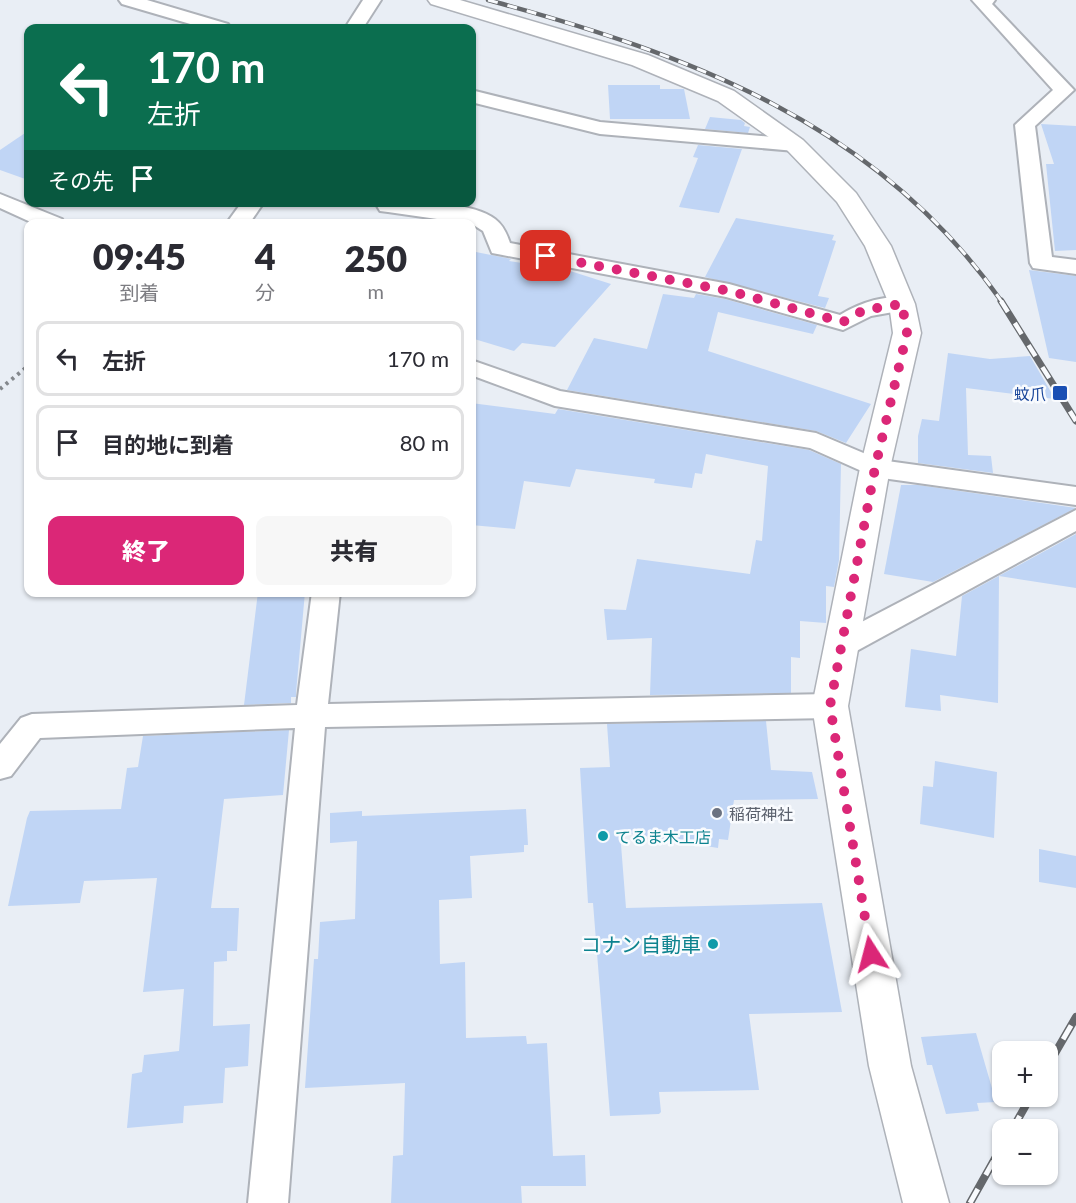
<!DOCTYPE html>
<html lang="ja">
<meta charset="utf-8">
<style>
body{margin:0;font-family:Lato,"Noto Sans JP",sans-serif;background:#f7f7f7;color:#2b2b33;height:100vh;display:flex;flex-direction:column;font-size:22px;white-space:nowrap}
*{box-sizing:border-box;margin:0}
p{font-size:20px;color:#7c7c81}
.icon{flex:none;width:33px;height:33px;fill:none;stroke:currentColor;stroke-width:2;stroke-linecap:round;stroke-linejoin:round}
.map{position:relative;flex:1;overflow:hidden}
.drawer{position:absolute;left:24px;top:219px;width:452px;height:378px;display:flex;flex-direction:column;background:#fff;border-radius:12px;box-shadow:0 2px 4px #0004}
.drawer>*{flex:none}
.top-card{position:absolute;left:24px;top:24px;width:452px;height:183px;border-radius:12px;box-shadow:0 2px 4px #0004;background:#0b6e4f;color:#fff;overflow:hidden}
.fabs{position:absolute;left:992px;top:1041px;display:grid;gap:12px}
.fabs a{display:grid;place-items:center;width:66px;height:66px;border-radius:12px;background:#fff;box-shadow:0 2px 4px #0004;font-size:30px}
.pin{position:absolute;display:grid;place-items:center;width:51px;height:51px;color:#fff;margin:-26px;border-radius:12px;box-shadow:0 3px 9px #0006}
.me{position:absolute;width:66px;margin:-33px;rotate:351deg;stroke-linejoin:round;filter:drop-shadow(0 0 4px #0008)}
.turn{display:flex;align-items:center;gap:21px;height:126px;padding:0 24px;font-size:27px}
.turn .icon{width:78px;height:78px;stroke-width:2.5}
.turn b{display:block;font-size:42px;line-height:51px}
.then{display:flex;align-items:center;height:57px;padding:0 24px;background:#0003;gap:12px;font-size:22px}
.eta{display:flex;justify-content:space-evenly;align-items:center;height:102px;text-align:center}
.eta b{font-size:36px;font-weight:800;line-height:42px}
.primary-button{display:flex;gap:12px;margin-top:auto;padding:12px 24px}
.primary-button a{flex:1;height:69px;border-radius:12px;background:#db2777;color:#fff;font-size:24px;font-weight:800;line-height:69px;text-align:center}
.primary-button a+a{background:#f7f7f7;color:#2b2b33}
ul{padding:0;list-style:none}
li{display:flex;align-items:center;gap:18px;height:75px;margin:0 12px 9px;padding:0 12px;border:3px solid #e1e1e2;border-radius:12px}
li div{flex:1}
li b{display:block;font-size:22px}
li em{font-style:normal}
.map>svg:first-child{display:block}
.building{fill:#c0d5f5}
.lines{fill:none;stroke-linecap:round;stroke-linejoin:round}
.minor-casing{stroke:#aeb2b9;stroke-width:4}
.tertiary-casing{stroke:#aeb2b9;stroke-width:3}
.path{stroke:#84888d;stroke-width:4;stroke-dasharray:3 4.5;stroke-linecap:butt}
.minor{fill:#fff;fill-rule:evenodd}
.tertiary{fill:#fff;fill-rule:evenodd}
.rail-far2-casing{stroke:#65686c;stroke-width:4.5}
.rail-far1-casing{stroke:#65686c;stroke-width:7}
.rail-casing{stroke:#65686c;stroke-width:8}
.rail-far2{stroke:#f9fbfe;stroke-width:3;stroke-dasharray:10;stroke-linecap:butt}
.rail-far1{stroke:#f9fbfe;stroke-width:4.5;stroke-dasharray:13;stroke-linecap:butt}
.rail{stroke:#f9fbfe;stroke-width:5;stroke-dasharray:16;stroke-linecap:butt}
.route{stroke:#db2777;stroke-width:10;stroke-dasharray:0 18}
.transit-dot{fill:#1a4fb4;stroke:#f9fbfe;stroke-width:2}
.worship-dot{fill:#6b7280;stroke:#f9fbfe;stroke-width:2}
.culture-dot{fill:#0f9aa8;stroke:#f9fbfe;stroke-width:2}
.labels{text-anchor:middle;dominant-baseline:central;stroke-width:5;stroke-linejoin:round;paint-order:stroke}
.transit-label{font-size:16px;fill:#164399;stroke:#f9fbfe;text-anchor:end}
.worship-label{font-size:16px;fill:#5b616d;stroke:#f9fbfe;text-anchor:start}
.culture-label{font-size:16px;fill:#0d838f;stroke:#f9fbfe;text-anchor:start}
.near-culture-label{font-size:20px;fill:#0d838f;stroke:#f9fbfe;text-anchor:end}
</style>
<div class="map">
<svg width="1076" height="1203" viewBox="0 0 1076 1203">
<rect width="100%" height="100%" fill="#e9eef5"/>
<g class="building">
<polygon points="608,85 660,85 660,89 684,89 690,119 610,119"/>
<polygon points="710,117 741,120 745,123 744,126 750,127 748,133 705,129"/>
<polygon points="1041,124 1076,126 1076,250 1055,251 1046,164 1054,164"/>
<polygon points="28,131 28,180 0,170 0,150"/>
<polygon points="698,145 742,149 719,213 679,207 698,158 693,157"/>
<polygon points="736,218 834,235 832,240 836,241 818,296 829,298 825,308 705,277"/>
<polygon points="471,251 511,259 509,261 567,270 611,284 555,347 522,343 514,351 471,338"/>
<polygon points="1029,270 1076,276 1076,362 1049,358"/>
<polygon points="663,294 694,298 696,294 725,299 817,325 813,334 718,312 708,351 871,404 846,443 816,431 567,390 594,338 647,349"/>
<polygon points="948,353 990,359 1030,356 1055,399 966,388 968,455 991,456 993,473 918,463 918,436 922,419 939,421"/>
<polygon points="471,403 555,414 558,409 809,450 841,464 839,560 834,587 826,586 826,623 800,621 800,658 791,657 791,693 650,695 652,638 607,640 604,609 626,610 637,559 750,574 756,540 762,541 768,466 706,454 702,474 695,473 692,488 654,483 655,479 576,469 570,487 524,481 515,529 471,525"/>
<polygon points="901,485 918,485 1076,508 933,582 884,574"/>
<polygon points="1076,534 1076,588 999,576 998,703 940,695 941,711 905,707 911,649 956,656 962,596"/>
<polygon points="258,592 305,592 296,693 296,697 291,697 291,703 244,705"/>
<polygon points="766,721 771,770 812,772 818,799 734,800 728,840 719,839 718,848 620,832 626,908 822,903 842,1012 749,1014 759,1090 659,1092 661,1112 659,1114 610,1116 593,903 588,903 580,768 610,767 607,724"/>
<polygon points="289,730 283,795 224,799 211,908 239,908 237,951 227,951 227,961 214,962 213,1026 250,1024 248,1066 225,1068 223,1103 184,1106 183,1123 127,1128 132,1074 142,1072 144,1055 179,1051 184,989 143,992 157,878 84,881 80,903 8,906 27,818 30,811 121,809 127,768 138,767 143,736"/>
<polygon points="935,761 997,772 994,838 920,824 923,786 933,787"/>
<polygon points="526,809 528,845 524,845 524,852 470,856 472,898 439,900 440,964 465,962 466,1038 526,1036 527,1044 547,1043 553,1156 585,1155 586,1186 521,1186 522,1203 391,1203 393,1156 403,1155 405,1083 305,1088 314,959 318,959 320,922 355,919 357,841 330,843 330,813 362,811 362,816"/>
<polygon points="1039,849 1076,856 1076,888 1039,882"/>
<polygon points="976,1033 996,1102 977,1103 979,1111 946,1114 932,1065 927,1065 921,1037"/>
</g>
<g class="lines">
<g class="minor-casing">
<g id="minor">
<polygon points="119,0 147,0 228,24 231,28 204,28 122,4"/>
<polygon points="363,0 381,0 363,28 345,28"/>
<polygon points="972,0 995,0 992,4 1074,90 1035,126 1052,257 1076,260 1076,274 1033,268 1030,263 1015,125 1053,90"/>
<polygon points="471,90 600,122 795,139 802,141 805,145 802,149 795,151 600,134 471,102"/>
<polygon points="0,194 62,219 65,224 35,224 0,208"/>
<polygon points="242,202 264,202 249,224 226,224"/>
<path d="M379,202C410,202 470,200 495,219C503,225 507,234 510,243L729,284L840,315C859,303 888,293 910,299L914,304L910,309L871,316L843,330L726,297L492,253L483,231L472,224L388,212L380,211L377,206Z"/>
<polygon points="471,360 560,391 816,433 880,460 1076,487 1076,505 875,477 810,448 555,406 471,375"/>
<polygon points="1076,510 1076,531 851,654 841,657 831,654 826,646 831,638"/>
<polygon points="312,592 340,592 328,704 830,694 841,698 845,706 841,714 830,718 325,727 288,1203 248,1203 295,728 40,738 11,776 0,779 0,744 21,718 32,714 297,705"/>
</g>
</g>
<g class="tertiary-casing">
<polygon id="tertiary" points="428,0 460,0 648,55 734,91 803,140 856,193 891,246 915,304 921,333 890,468 848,706 911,1066 949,1203 903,1203 869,1066 812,706 860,468 893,333 889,304 865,246 837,202 787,150 718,101 632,65 431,4"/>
</g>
<polyline class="path" points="0,389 28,366"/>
<use href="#minor" class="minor"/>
<use href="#tertiary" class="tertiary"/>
<g class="rail-far2-casing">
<path id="rail-far2" d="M488,0C690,55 877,123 1002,302"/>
</g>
<g class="rail-far1-casing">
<polyline id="rail-far1" points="1001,301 1076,421"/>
</g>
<g class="rail-casing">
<g id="rail">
<polyline points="1047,1067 1076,1017"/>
<polyline points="1012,1130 1031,1096"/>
<polyline points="970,1203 1002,1146"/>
</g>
</g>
<use href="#rail-far2" class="rail-far2"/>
<use href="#rail-far1" class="rail-far1"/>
<use href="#rail" class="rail"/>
</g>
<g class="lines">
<polyline class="route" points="546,256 729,291 843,322 864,310 902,304 907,333 875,468 830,706 871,954"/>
</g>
<rect class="transit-dot" x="1052" y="385" width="16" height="16" rx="3"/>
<circle class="worship-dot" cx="717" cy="813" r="6"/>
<g class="culture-dot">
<circle cx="603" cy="836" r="6"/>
<circle cx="713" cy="944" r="6"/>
</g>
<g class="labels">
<g class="transit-label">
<text x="1046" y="393">蚊爪</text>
</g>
<g class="worship-label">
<text x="729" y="813">稲荷神社</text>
</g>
<g class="culture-label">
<text x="615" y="836">てるま木工店</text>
</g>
<g class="near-culture-label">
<text x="701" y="944">コナン自動車</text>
</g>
</g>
</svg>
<div class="fabs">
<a>+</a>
<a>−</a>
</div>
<div class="pin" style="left:546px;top:256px;background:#d93025"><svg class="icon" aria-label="arrive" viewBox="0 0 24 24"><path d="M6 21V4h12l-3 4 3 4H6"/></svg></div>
<svg class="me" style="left:871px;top:954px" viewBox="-20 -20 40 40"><path d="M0-17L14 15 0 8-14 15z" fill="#db2777" stroke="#fff" stroke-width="4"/></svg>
<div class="top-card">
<div class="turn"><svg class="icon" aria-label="left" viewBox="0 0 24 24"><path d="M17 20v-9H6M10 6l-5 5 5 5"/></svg><div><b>170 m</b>左折</div></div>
<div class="then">その先<svg class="icon" aria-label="arrive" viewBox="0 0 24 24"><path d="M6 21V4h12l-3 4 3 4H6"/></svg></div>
</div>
<section class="drawer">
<div class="eta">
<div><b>09:45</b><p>到着</p></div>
<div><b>4</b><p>分</p></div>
<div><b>250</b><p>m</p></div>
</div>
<ul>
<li><svg class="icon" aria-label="left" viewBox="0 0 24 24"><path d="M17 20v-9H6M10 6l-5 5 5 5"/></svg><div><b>左折</b></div><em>170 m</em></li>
<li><svg class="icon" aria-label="arrive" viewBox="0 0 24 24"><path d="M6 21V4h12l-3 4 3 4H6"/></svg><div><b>目的地に到着</b></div><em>80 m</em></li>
</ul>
<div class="primary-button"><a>終了</a><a>共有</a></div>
</section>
</div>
